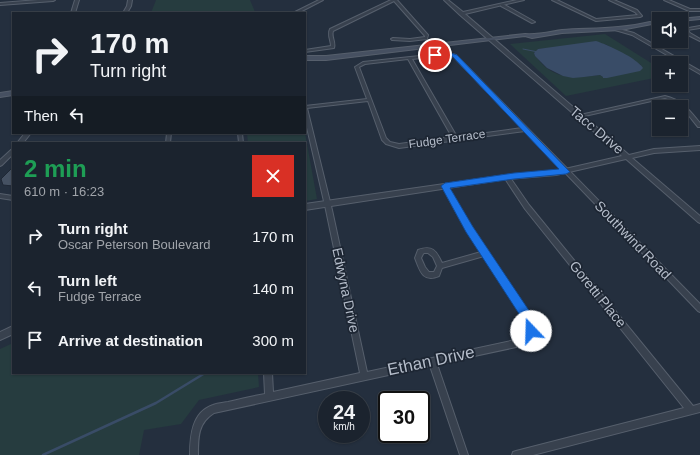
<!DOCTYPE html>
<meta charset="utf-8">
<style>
body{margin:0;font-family:Arial,sans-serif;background:#242b36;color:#f1f3f6;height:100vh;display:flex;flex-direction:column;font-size:15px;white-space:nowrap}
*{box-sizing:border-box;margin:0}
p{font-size:13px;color:#a0a4aa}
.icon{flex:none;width:22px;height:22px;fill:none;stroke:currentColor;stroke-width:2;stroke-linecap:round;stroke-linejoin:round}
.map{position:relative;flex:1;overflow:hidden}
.drawer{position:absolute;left:12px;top:142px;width:294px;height:232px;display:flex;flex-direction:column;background:#1b232e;border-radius:0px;box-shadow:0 1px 3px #0004,0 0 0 1px #39404a}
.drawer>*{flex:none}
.top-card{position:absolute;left:12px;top:12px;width:294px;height:122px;border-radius:0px;box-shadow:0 1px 3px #0004,0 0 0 1px #39404a;background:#1b232e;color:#f1f3f6;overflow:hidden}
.tools{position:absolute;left:652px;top:12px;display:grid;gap:8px}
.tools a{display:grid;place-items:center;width:36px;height:36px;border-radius:0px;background:#1b232e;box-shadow:0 1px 3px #0004,0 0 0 1px #39404a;font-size:20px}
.speed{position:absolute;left:318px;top:391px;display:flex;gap:8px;font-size:20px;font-weight:700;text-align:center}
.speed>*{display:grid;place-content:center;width:52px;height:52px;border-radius:50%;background:#1b232e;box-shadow:0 1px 3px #0004,0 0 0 1px #39404a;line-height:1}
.speed small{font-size:10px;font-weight:400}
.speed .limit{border:2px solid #111;border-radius:6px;background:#fff;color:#111}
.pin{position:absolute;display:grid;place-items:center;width:34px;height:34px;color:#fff;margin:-17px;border:2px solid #fff;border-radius:50%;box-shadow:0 1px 4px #0007}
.me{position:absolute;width:44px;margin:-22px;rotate:339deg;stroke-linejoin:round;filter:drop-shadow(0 0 3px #0008)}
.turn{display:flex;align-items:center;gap:14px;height:84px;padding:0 12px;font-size:18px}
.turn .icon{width:52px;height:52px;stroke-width:2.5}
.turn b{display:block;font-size:28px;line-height:34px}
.then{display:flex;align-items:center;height:38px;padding:0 12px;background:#0003;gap:8px;font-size:15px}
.round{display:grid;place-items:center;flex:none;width:42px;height:42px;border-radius:0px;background:#242b36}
.overview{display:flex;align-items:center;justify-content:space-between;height:68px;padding:0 12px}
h1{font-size:24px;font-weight:600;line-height:30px;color:#1e9e55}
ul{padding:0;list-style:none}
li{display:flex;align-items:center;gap:12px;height:52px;padding:0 12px}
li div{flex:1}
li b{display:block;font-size:15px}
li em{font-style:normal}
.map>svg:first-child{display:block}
.green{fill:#263c3f;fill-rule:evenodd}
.water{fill:#394c67}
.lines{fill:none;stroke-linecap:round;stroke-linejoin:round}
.stream-far1{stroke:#394c67;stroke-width:1}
.stream{stroke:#394c67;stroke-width:2.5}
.building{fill:#455162;stroke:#1f2835}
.minor-casing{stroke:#565f6c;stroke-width:2}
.tertiary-casing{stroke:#565f6c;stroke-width:2}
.secondary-casing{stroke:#565f6c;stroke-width:2}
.minor{fill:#38414e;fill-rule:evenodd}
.tertiary{fill:#38414e;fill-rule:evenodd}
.secondary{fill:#465061;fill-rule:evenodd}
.route{fill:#1a73e8;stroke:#114b97}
.labels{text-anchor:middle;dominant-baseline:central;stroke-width:3.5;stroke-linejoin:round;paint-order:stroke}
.far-street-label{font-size:12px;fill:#b4bcc9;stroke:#1d2633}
.street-label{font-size:14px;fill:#b4bcc9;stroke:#1d2633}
.near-street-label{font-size:17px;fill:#b4bcc9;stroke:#1d2633}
</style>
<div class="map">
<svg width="700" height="455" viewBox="0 0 700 455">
<rect width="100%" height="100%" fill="#242f3e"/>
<g class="green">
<polygon points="156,0 250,0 255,12 151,13"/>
<path d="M605,34L659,68V77L566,96L510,44ZM605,44L641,65L603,77L600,75C583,77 563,80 548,69C543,66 539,60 535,56L534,53L538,49Z"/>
<polygon points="247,133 305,133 317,199 305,201 305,143 248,143"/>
<polygon points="13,343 13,373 258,373 259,387 199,400 181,424 144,430 139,455 0,455 0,349"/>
</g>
<path class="water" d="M596,41C608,45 637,58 643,68L640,71L607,78H603V77L600,75L584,77L573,78L563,76L547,68L535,56L534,53L538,49Z"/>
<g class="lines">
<polyline class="stream-far1" points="523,49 538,52"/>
<polyline class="stream" points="43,455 156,403 205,373"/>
</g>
<polygon class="building" points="13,167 13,186 3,185 1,179"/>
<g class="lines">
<g class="minor-casing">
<g id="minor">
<polygon points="128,0 132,0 131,6 127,13 123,13 127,6"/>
<polygon points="319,0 323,0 298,13 293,13"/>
<path d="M391,0H397L428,35L427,39L410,41L392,40L391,39L393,38L410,39L425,37V36L394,1L333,31C331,37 336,42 334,48L305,52V50L331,46C331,40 327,35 330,29Z"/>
<polygon points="552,0 557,0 596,19 638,15 635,12 609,0 614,0 637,10 642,16 640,17 596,21"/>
<polygon points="664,0 669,0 690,9 700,9 700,11 689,11"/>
<polygon points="501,4 503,4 535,22 532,23 501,6"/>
<polygon points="700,26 700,28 687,30 690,33 700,39 700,41 688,35 683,29"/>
<polygon points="615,28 634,33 700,71 700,74 632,35 615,30"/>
<path d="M448,53L456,55L700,304V312L698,311L525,131L399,148L386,144L382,140L368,101L307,108L332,210L367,372L520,339C526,335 529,331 527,324L484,256L442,268L439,276C423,283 420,271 415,258L418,250C432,245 436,250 442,263L481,252L460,219L442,186L445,184L447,185L464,215L533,320C538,332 533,340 521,346L437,364L468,455H460L430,366L214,413C198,423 198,437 198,455H190C190,436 192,412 213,405C218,403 223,403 228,402C240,399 253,396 265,394L264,373H272L273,392L360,373L326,210L305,119V106L367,99L355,67L363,62ZM448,55L454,57L522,128L457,137L412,59ZM408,59L452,137L399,144L390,142L386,138L359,67L365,64ZM424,253H428L433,257L437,266L434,272H429L425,267L421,258L423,254Z"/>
<path d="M665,96C682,100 689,110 700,123V127H698C689,116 680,102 665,98L580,117L578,116L580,115Z"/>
<polygon points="167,133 171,133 170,143 166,143"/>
<polygon points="238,133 242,133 243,143 239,143"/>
<polygon points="507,175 509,176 529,205 693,406 700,404 700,412 533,455 512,455 513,452 516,451 684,408 525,209 504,177"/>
<polygon points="0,194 13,196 13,200 0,198"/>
</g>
</g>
<g class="tertiary-casing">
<g id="tertiary">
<polygon points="38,0 55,0 53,1 0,5 0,3"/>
<polygon points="75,0 79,0 75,13 71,13"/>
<polygon points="444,0 448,0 463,12 517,0 524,0 465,14 629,155 654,149 700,146 700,150 654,153 632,158 700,216 700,223 698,222 626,159 556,175 507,179 305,210 305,204 507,175 556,171 622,156 460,15"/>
<polygon points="25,133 31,133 23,143 17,143"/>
<polygon points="13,149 13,154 2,165 0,166 0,160 11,150"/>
<polygon points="13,326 13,334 0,340 0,332"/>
</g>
</g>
<g class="secondary-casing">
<g id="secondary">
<polygon points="700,17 700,19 681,21 681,19 679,19"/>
<path d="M650,22L652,23V24L621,30L562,33L532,38L525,36L326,60H305V56H326L525,34C538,35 549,32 562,30C591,28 621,29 650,22Z"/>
<polygon points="13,91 13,95 0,97 0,93"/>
</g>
</g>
<use href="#minor" class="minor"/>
<use href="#tertiary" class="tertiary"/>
<use href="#secondary" class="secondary"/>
</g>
<path class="route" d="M448,52L457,55L570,172L566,174L514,179L450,188L473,227L534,318L537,331L535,335L531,337L527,335L525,323L466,232L441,186L445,183L514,173L559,169L453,57C447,55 437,59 432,55Z"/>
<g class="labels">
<g class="far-street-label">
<text transform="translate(447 139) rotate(-8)">Fudge Terrace</text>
</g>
<g class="street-label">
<text transform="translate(597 130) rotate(40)">Tacc Drive</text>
<text transform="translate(633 240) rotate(46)">Southwind Road</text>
<text transform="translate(346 290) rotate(78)">Edwyna Drive</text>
<text transform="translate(598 294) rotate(51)">Goretti Place</text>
</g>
<g class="near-street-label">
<text transform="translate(431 361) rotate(-12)">Ethan Drive</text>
</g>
</g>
</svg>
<div class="tools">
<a><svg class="icon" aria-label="sound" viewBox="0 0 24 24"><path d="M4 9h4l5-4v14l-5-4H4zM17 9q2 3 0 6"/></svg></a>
<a>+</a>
<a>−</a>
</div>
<div class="speed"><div>24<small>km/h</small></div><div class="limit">30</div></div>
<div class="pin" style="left:435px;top:55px;background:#d93025"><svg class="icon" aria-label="arrive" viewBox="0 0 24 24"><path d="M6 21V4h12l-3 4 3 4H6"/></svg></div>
<svg class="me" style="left:531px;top:331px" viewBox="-20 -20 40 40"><circle r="19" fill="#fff"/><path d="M0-13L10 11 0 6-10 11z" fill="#1a73e8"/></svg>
<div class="top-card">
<div class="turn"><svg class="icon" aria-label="right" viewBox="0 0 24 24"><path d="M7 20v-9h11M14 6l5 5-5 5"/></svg><div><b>170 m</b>Turn right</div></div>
<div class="then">Then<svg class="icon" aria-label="left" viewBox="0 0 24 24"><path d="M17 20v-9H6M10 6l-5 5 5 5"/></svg></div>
</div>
<section class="drawer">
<div class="overview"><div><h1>2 min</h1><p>610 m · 16:23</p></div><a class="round" style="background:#d93025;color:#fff"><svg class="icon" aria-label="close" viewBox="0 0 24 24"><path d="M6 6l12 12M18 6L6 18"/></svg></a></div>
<ul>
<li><svg class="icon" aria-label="right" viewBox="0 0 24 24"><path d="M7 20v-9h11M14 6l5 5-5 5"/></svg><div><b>Turn right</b><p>Oscar Peterson Boulevard</p></div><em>170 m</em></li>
<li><svg class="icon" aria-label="left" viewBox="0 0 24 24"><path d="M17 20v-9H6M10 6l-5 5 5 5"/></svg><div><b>Turn left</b><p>Fudge Terrace</p></div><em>140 m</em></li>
<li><svg class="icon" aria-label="arrive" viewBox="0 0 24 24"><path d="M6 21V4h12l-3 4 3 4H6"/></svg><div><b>Arrive at destination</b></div><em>300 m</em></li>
</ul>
</section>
</div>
